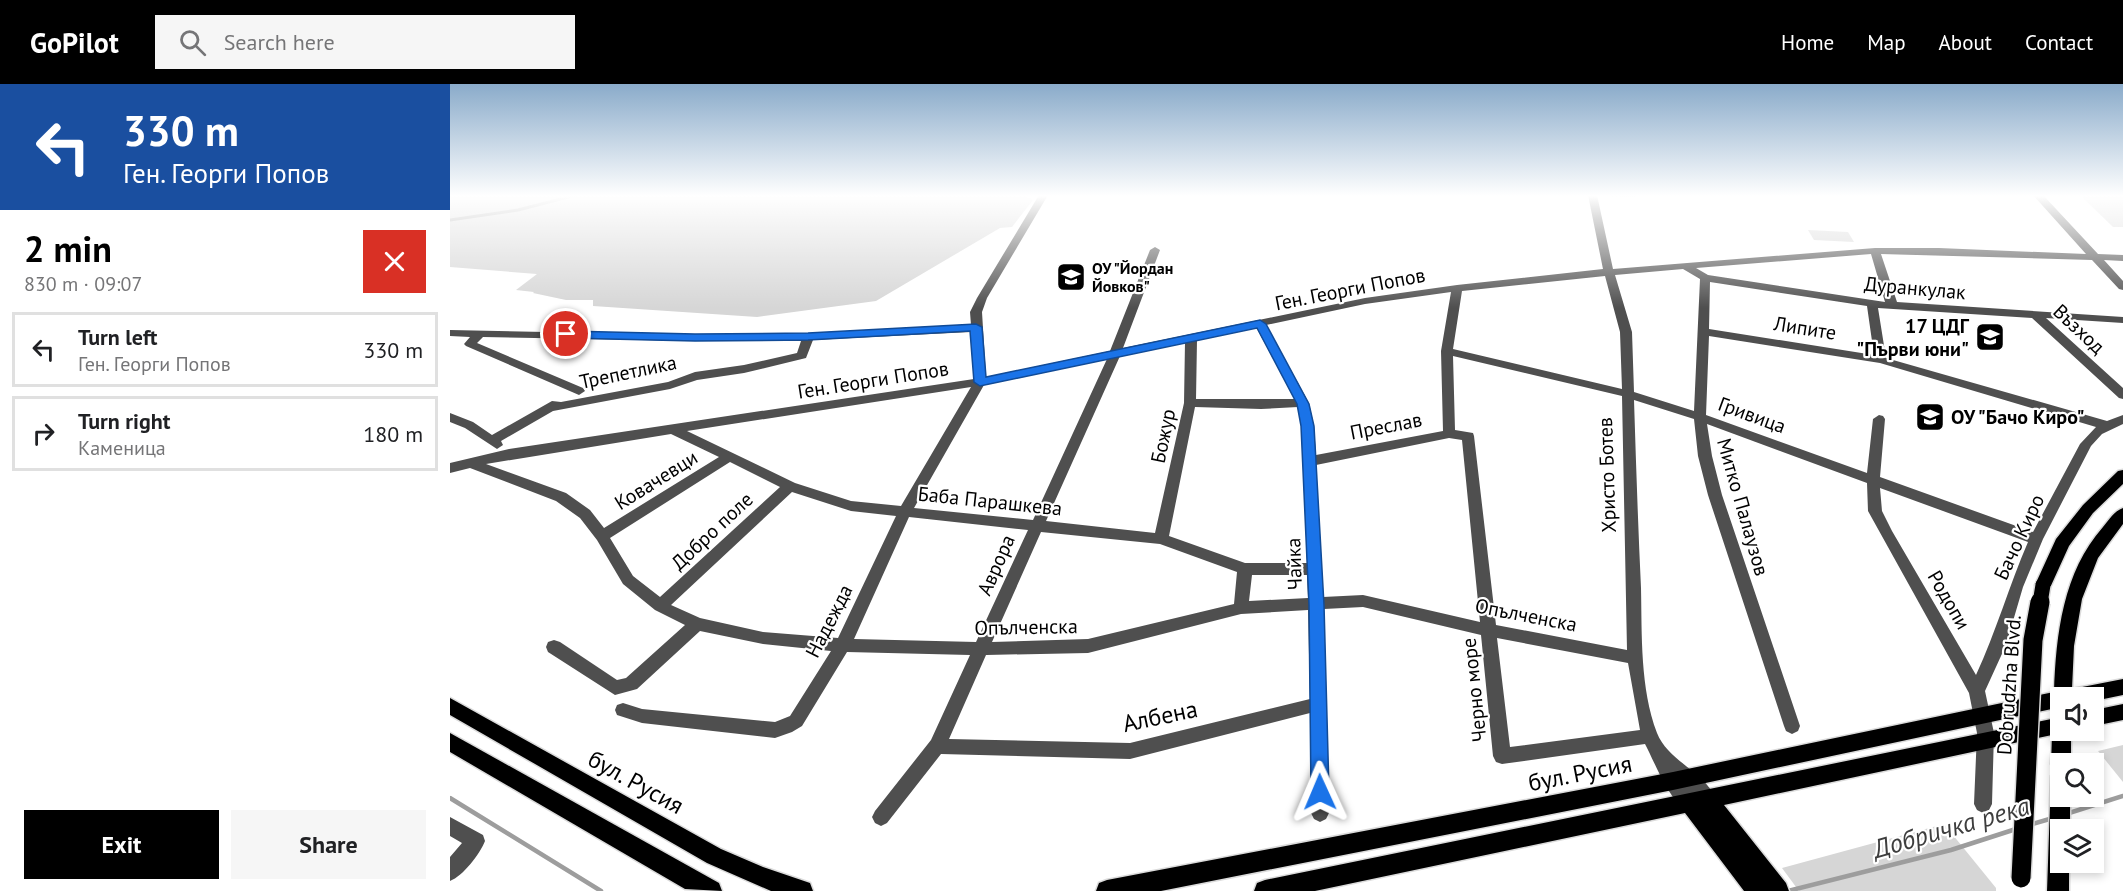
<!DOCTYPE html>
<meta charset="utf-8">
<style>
body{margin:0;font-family:"PT Sans",sans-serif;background:#f6f6f6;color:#202124;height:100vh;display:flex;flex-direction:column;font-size:22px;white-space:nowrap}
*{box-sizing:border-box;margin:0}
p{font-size:20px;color:#757577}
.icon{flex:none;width:33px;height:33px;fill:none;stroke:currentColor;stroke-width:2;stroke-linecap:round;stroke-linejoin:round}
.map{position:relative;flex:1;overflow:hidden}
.sheet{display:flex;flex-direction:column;background:#fff;width:450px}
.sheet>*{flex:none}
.hud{background:#1a4fa0;color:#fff;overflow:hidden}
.fabs{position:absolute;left:1600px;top:603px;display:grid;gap:12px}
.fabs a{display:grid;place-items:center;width:54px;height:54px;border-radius:0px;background:#fff;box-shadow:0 3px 9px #0003;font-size:30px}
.pin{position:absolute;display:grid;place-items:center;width:51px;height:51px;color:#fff;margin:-26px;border:3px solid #fff;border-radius:50%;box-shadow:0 2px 6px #0007}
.me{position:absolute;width:66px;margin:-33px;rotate:359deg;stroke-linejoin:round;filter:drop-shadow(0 0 4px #0008)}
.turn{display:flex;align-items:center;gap:21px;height:126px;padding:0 24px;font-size:27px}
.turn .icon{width:78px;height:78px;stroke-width:2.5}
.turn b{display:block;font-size:42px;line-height:51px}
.round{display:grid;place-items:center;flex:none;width:63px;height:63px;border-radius:0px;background:#f6f6f6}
.headline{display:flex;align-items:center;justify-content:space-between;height:102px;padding:0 24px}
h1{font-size:36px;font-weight:700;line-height:45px;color:#000}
.cta{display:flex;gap:12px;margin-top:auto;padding:12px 24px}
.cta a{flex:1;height:69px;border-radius:0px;background:#000;color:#fff;font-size:24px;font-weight:700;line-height:69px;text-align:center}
.cta a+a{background:#f6f6f6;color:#202124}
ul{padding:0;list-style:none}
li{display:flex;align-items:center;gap:18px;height:75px;margin:0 12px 9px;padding:0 12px;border:3px solid #e0e0e0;border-radius:0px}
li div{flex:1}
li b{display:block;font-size:22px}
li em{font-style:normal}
header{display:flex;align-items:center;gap:36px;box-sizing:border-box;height:84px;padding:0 30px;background:#000;color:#fff}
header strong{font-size:28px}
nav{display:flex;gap:33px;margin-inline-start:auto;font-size:21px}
.search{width:420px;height:54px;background:#f6f6f6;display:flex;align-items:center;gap:15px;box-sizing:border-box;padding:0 21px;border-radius:0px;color:#757577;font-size:22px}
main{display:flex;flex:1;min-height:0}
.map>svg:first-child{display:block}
.green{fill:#d6d6d6}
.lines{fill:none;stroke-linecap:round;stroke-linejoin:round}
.stream-far1{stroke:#9d9d9d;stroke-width:3}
.stream{stroke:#9d9d9d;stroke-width:4.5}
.major-casing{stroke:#dbdbdb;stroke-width:3}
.minor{fill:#4f4f4f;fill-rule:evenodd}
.major{fill:#000;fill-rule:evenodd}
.major-bridge-far1-casing{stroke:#dbdbdb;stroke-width:18;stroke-linecap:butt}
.major-bridge-casing{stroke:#dbdbdb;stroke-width:22;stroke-linecap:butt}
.major-bridge-far1{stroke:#000;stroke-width:15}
.major-bridge{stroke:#000;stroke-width:19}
.wall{fill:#a4a4a4}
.route{fill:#1a73e8;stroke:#114b97;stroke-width:1.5}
.labels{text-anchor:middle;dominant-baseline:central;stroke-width:4.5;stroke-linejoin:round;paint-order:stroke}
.far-poi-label{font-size:16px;font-weight:bold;fill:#000;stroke:#fff;text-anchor:start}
.street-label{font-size:20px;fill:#000;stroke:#fff}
.poi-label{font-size:20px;font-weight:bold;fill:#000;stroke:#fff;text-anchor:end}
.near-street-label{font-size:24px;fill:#000;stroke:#fff}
.near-water-label{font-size:26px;font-style:italic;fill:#3e3e3e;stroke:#fff}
</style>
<header>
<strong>GoPilot</strong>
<div class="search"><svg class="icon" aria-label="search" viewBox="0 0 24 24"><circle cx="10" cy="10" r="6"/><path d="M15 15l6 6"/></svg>Search here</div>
<nav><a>Home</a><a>Map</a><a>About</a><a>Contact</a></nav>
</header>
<main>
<section class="sheet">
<div class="hud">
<div class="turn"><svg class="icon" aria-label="left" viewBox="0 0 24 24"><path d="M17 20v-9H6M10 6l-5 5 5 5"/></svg><div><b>330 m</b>Ген. Георги Попов</div></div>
</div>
<div class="headline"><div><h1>2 min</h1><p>830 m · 09:07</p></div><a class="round" style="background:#d93025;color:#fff"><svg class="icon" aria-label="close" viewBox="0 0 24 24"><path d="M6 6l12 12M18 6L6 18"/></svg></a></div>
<ul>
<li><svg class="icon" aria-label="left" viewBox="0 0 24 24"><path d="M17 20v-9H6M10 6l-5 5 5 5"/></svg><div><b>Turn left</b><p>Ген. Георги Попов</p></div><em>330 m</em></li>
<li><svg class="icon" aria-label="right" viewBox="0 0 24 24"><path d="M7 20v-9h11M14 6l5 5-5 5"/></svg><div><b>Turn right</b><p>Каменица</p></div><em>180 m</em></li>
</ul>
<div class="cta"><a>Exit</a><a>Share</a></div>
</section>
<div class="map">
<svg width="1673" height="807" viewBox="0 0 1673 807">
<rect width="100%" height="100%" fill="#fff"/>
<g class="green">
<polygon points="0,111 573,111 583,116 562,143 550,144 426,217 307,233 143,222 143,216 116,216 83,209 84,208 66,206 87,190 0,183"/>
<polygon points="1630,111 1673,111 1673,143 1663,143"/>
<polygon points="1358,146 1398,148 1404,158 1364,156"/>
<polygon points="1673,661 1673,698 1648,667"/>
<polygon points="1494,740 1546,804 1546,807 1349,807 1332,784"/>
</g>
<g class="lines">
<polyline class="stream-far1" points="0,136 68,126 126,111"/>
<g class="stream">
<polyline points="0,714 151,807"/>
<polyline points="1616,730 1673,712"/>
<polyline points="1579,741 1603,734"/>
<polyline points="1338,807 1501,766 1566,745"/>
</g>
<g class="major-casing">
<g id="major">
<polygon points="1673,386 1673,400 1643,429 1619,462 1599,506 1593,508 1587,506 1585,501 1606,455 1633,421 1668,387"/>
<path d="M1673,424V440L1648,474L1632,515L1624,562L1622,605L1673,595V611L1644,617V614H1611V623L1223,706L711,807H646L649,799L657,796L1223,688L1604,608C1606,550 1613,488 1653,443C1659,436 1664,427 1673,424Z"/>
<polygon points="0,614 271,765 313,783 360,799 363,807 321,807 257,779 0,631"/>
<polygon points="1673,620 1673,636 1644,642 1644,626"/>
<polygon points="1611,633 1611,646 1621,646 1621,680 1611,680 1611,712 1620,712 1620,746 1611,746 1611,778 1619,778 1619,807 1597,807 1601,692 1604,686 1601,680 1602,651 1274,721 1336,799 1339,807 1294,807 1235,729 865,807 804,807 807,799 815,796"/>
<polygon points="0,649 269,799 272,807 235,805 0,668"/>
</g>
</g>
<g class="minor">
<path d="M589,111H598L537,214L532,228L536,293L660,267L700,166L705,163L710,166L673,264L915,214L1007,201L1153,185L1138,111H1147L1163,185L1425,164H1489L1636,170L1583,111H1593L1648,170L1673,171V177L1654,176L1673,197V206L1669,205L1642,176L1431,170L1447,218L1673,233V239L1596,234L1673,304V315L1669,314L1582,234L1428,224L1436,274L1657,337L1673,331V340L1652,350L1641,362L1593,455L1573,503L1556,561L1535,607L1544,649L1542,720L1539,726L1533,729L1527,726L1524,720L1527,649L1519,609L1418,427L1417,399L1257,340L1262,372L1272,411L1350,642L1348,647L1342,650L1336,647L1334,642L1258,411L1248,372L1244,335L1184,316C1186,379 1188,441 1191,504C1192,551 1190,604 1207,649C1218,677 1254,687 1267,716L1264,722L1258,724L1248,717L1246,726L1240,729C1221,721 1205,679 1195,660L1052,680L1046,678L1043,672L1031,551L913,523L874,525L879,729L876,735L870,738L864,735L861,729L860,629L680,675L491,670L437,739L431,742L425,739L422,733L425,727L481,656L520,571L397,568L352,642L342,648L325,654L192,639L167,631L165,626L167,621L173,619L192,625L325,638L340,632L381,567L313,560L250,547L187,605L165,611L98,568L96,563L98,558L104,556L110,558L167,596L176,594L235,541L205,526L173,500L147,456L130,434L106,417L20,384L0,389V379L59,365L524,295L521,248L363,256L356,274L294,289L247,296L220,305L103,327L51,357L53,361L47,365L15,344L0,338V329L23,338L42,351L102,317L111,318L218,298L245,288L294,281L347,269L351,257H245L33,253L27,259L133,304L135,307L129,311L16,262L14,260L20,253L0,252V246L245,251L358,250L521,241L520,228L527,214ZM1421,170L1435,218L1258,191L1246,184ZM1233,185L1250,195L1244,327L1184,308L1182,248L1165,191ZM1155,192L1170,248L1172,305L1003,265L1012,207ZM1260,198L1417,222L1424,271L1259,245ZM1001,208L991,267L993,347L866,371L864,342L859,319L816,241L915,220ZM806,243L845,315H746L747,256ZM1259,252L1430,279L1646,343L1630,360L1583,448L1430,393L1435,335L1433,332L1429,331L1423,335L1417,389L1256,331ZM735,258L734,319L705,449L596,437L670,272ZM1003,272L1172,312L1177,566L1046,541L1024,352L1023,349L1005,346ZM657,275L583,436L464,424L534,301ZM521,303L451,422L401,417L345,399L237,347ZM745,323L811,325L848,323L852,342L857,479H795L719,452ZM221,350L269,373L154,444L140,426L116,409L36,380ZM999,354L1012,356L1030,538L913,511L873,513L866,381ZM280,378L330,403L210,513L183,492L160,454ZM1430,404L1578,458C1559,502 1546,548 1526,591L1442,447L1432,427ZM342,408L401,427L446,432L388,554L313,548L250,534L221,521ZM459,433L578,446L526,558L404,555ZM591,448L710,460L787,488L784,520L638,555L542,558ZM802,491H857L858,514L799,517ZM858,526L860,615L680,659L499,655L536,571L638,569L791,530ZM1047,554L1178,579L1190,646L1060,663Z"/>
<path d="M0,733L33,751L35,757C30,770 13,792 0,797V773L12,759L0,752Z"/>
</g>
<use href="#major" class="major"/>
<g class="major-bridge-far1-casing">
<polyline id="major-bridge-far1" points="1590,519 1593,501"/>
</g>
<g class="major-bridge-casing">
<polyline id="major-bridge" points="1571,794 1583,556 1590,518"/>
</g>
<use href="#major-bridge-far1" class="major-bridge-far1"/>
<use href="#major-bridge" class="major-bridge"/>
</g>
<polygon class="wall" points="1157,111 1186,111 1185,113 1157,112"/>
<linearGradient id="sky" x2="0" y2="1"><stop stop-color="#8aabca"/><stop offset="0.5" stop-color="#fff"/><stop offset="1" stop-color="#fff" stop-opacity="0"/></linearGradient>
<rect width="1673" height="224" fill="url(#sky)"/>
<polygon class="route" points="810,236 816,240 859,320 864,342 874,521 879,708 876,714 870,716 863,714 861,708 859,521 851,342 847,320 807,244 530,302 524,298 520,247 358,256 245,257 116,254 110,250 116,247 245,250 358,249 526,240 532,243 536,293"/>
<defs>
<g id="school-square" transform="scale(1.5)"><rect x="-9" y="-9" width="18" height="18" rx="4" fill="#000" stroke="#fff"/><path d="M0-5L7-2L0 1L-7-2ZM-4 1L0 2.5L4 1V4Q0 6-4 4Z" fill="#fff"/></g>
</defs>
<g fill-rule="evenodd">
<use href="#school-square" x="621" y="193"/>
<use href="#school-square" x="1540" y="253"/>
<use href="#school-square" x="1480" y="333"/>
</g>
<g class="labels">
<g class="far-poi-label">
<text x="642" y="184">ОУ "Йордан<tspan x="642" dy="18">Йовков"</tspan></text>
</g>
<g class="street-label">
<text transform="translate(1465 204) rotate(5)">Дуранкулак</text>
<text transform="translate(900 205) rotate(-11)">Ген. Георги Попов</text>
<text transform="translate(1355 244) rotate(9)">Липите</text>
<text transform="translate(1629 245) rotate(43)">Възход</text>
<text transform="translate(178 288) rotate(-12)">Трепетлика</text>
<text transform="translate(423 296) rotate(-9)">Ген. Георги Попов</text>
<text transform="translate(1302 331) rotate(20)">Гривица</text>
<text transform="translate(936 342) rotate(-11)">Преслав</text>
<text transform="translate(713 352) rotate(-78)">Божур</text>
<text transform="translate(1157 391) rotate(-92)">Христо Ботев</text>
<text transform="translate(206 396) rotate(-32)">Ковачевци</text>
<text transform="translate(540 417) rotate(6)">Баба Парашкева</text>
<text transform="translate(1293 423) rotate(74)">Митко Палаузов</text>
<text transform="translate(262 447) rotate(-43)">Добро поле</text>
<text transform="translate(1569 453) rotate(-65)">Бачо Киро</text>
<text transform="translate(844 480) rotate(-92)">Чайка</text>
<text transform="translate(546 481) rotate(-66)">Аврора</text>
<text transform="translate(1499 516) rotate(60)">Родопи</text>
<text transform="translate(1076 531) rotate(11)">Опълченска</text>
<text transform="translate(379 537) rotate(-63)">Надежда</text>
<text transform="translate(576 543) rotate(-1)">Опълченска</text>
<text transform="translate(1559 601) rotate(-86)">Dobrudzha Blvd.</text>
<text transform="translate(1024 606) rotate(-96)">Черно море</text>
</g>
<g class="poi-label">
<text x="1519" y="242">17 ЦДГ<tspan x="1519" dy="23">"Първи юни"</tspan></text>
<text x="1501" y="333" text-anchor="start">ОУ "Бачо Киро"</text>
</g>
<g class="near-street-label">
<text transform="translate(710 632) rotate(-12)">Албена</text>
<text transform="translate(1130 689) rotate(-11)">бул. Русия</text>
<text transform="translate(186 698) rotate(29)">бул. Русия</text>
</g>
<g class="near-water-label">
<text transform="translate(1501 743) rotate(-16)">Добричка река</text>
</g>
</g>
</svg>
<div class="fabs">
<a><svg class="icon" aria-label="sound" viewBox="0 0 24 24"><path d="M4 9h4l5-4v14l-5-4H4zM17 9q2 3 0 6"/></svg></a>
<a><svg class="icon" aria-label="search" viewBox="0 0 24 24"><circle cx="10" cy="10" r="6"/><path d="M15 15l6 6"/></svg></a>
<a><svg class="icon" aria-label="layers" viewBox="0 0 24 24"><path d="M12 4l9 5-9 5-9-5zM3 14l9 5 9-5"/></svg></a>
</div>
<div class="pin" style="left:116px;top:250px;background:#d93025"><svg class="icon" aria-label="arrive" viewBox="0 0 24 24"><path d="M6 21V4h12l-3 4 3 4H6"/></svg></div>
<svg class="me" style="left:870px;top:708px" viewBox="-20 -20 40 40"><path d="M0-17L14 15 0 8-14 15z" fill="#1a73e8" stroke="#fff" stroke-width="4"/></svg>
</div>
</main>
